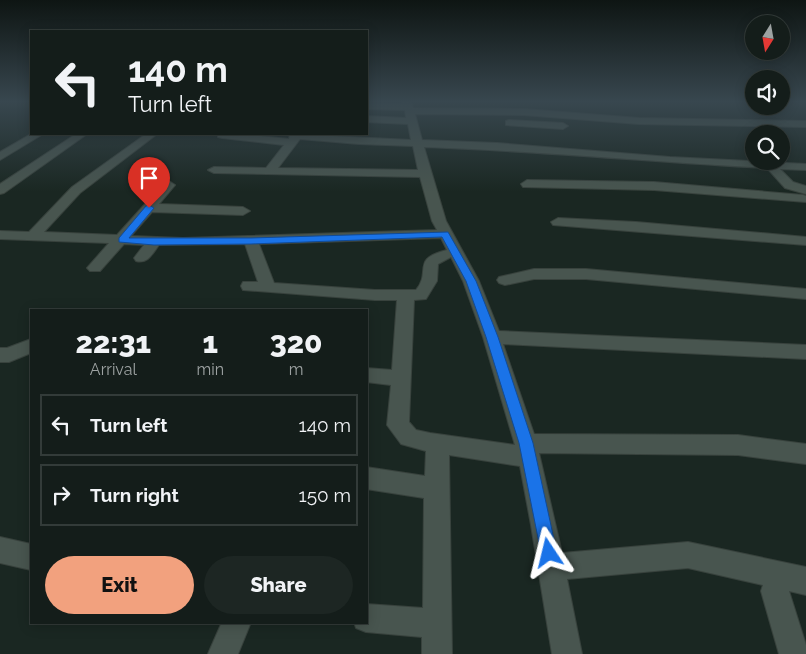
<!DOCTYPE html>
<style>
body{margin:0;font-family:Raleway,sans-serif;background:#1d2623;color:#f1f3f6;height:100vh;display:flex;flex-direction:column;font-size:19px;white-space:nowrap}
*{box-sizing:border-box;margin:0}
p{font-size:16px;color:#9da2a2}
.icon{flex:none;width:28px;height:28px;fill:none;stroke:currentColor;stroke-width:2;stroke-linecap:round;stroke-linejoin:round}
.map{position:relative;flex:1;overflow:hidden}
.panel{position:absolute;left:30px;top:309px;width:338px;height:315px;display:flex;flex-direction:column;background:#141d1a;border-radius:0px;box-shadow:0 2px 12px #0003,0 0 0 1px #333b39}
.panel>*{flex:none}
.hud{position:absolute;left:30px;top:30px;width:338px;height:105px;border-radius:0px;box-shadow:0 2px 12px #0003,0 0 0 1px #333b39;background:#141d1a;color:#f1f3f6;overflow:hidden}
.needle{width:32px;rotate:191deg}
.controls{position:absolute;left:745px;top:15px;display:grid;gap:10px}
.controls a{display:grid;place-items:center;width:45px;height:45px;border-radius:50%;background:#141d1a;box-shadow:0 2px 12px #0003,0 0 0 1px #333b39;font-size:25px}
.pin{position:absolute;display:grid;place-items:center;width:42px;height:42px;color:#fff;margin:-51px -21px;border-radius:50% 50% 50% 0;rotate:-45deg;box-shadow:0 0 5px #0007}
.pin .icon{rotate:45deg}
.me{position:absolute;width:55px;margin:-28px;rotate:350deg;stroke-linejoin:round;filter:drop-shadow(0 0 4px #0008)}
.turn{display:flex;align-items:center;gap:18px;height:105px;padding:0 15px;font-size:22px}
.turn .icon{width:65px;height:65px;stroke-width:2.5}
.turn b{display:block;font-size:35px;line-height:42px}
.eta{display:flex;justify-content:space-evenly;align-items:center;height:85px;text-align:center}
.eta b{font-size:30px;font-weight:800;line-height:35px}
.button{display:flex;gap:10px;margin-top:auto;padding:10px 15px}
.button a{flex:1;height:58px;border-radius:30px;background:#f2a17e;color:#111;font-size:20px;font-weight:800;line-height:58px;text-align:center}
.button a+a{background:#1d2623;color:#f1f3f6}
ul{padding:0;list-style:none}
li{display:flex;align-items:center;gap:15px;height:62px;margin:0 10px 8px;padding:0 5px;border:2px solid #333b39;border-radius:0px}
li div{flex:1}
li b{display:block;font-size:19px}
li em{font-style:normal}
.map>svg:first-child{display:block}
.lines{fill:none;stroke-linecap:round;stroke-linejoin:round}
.minor-casing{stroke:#38423d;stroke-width:2}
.minor{fill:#48554f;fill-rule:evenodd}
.route{fill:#1a73e8;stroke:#114b97}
</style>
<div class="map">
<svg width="806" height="654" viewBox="0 0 806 654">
<rect width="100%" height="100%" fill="#1a2722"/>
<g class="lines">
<g class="minor-casing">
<g id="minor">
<path d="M403,101H411L413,108L524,109L639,118L806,121V127L639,124L524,115L415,114L422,140L497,143L670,157L806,164V170L780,169L793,182L806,186V194L785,188L767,168C652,162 538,151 424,147L446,221L479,281L499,331L806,345V359L503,344L534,434L738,435L806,444V464L738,455L539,453L562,553L688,542L806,567V595L789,591L806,645V654H779L761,591L763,585L688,568L567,579L582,654H552L531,525L520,466L449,455L452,654H422V637L366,632L356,628L354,622H366V604L423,608L424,498L366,489V467L425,476L426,451L401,444L387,425L391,385L366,382V368L392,370L397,300H375L243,290L241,286L243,282H258L245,244L159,245C152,254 148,264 136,261L134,258L144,245L124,244L100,271H90L87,268L109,243L0,239V231L29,232L72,187L146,134H157L80,193L44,232L117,235L165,182L169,181L175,185L159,204L243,207L250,211L243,215L152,212L131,236L183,238L437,230L432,221L420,177L214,173L208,170L214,167L266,168L284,145L222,138L218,137V134H238L289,139L290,134L411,140L408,124L366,122V116L406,118L405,110L366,109V103L403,104ZM300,139L359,144L413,146L418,170L278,168ZM441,238L447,250C410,259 432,271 416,290H375L274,283L259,244ZM451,257L463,281L483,337L515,445L430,433L416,430L409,422L414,300L426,299L437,281L438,264Z"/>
<polygon points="509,120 563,123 568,126 563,129 506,125 506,121"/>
<polygon points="31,134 43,134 0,160 0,152"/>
<polygon points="76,134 87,134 4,193 0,194 0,184"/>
<polygon points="527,180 654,182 803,195 806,196 806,202 654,190 523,187 521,184"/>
<polygon points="558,218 636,222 806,237 806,245 553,225 551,222"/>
<polygon points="534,269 586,269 806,289 806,299 586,279 534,279 505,285 499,283 497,280 499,277"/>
<polygon points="31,339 31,353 9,362 0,362 0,348 7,348"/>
<polygon points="0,537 31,544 31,570 0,563"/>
<polygon points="222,622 251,622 238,654 208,654"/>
</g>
</g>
<use href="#minor" class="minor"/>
</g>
<linearGradient id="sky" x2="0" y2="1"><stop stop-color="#0e1513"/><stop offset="0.53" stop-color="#38474f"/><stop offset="1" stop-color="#38474f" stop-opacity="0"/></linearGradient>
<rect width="806" height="192" fill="url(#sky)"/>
<polygon class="route" points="149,205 154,208 129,238 251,238 448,232 476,281 498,337 533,443 557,553 555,559 549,561 543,559 541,553 519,443 486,337 466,281 442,237 251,244 154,245 119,242 119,238 146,206"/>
</svg>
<div class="controls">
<a><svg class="needle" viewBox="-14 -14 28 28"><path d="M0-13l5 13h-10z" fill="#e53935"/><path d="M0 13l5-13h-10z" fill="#9da2a2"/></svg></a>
<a><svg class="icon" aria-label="sound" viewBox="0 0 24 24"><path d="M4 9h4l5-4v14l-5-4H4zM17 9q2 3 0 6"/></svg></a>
<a><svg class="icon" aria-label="search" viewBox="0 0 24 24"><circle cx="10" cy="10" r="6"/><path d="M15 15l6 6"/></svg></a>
</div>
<div class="pin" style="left:149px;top:208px;background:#d93025"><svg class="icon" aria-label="arrive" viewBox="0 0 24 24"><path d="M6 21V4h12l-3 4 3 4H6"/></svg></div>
<svg class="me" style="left:549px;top:553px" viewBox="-20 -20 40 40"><path d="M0-17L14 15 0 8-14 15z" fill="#1a73e8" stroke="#fff" stroke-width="4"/></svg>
<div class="hud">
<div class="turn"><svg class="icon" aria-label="left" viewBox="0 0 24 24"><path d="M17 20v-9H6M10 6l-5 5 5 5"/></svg><div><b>140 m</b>Turn left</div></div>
</div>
<section class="panel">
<div class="eta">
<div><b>22:31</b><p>Arrival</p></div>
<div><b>1</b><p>min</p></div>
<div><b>320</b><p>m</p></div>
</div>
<ul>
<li><svg class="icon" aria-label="left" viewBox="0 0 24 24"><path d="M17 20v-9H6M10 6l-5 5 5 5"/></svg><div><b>Turn left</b></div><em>140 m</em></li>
<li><svg class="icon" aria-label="right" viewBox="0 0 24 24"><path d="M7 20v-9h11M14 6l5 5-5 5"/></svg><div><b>Turn right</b></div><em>150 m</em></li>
</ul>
<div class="button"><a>Exit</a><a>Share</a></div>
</section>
</div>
